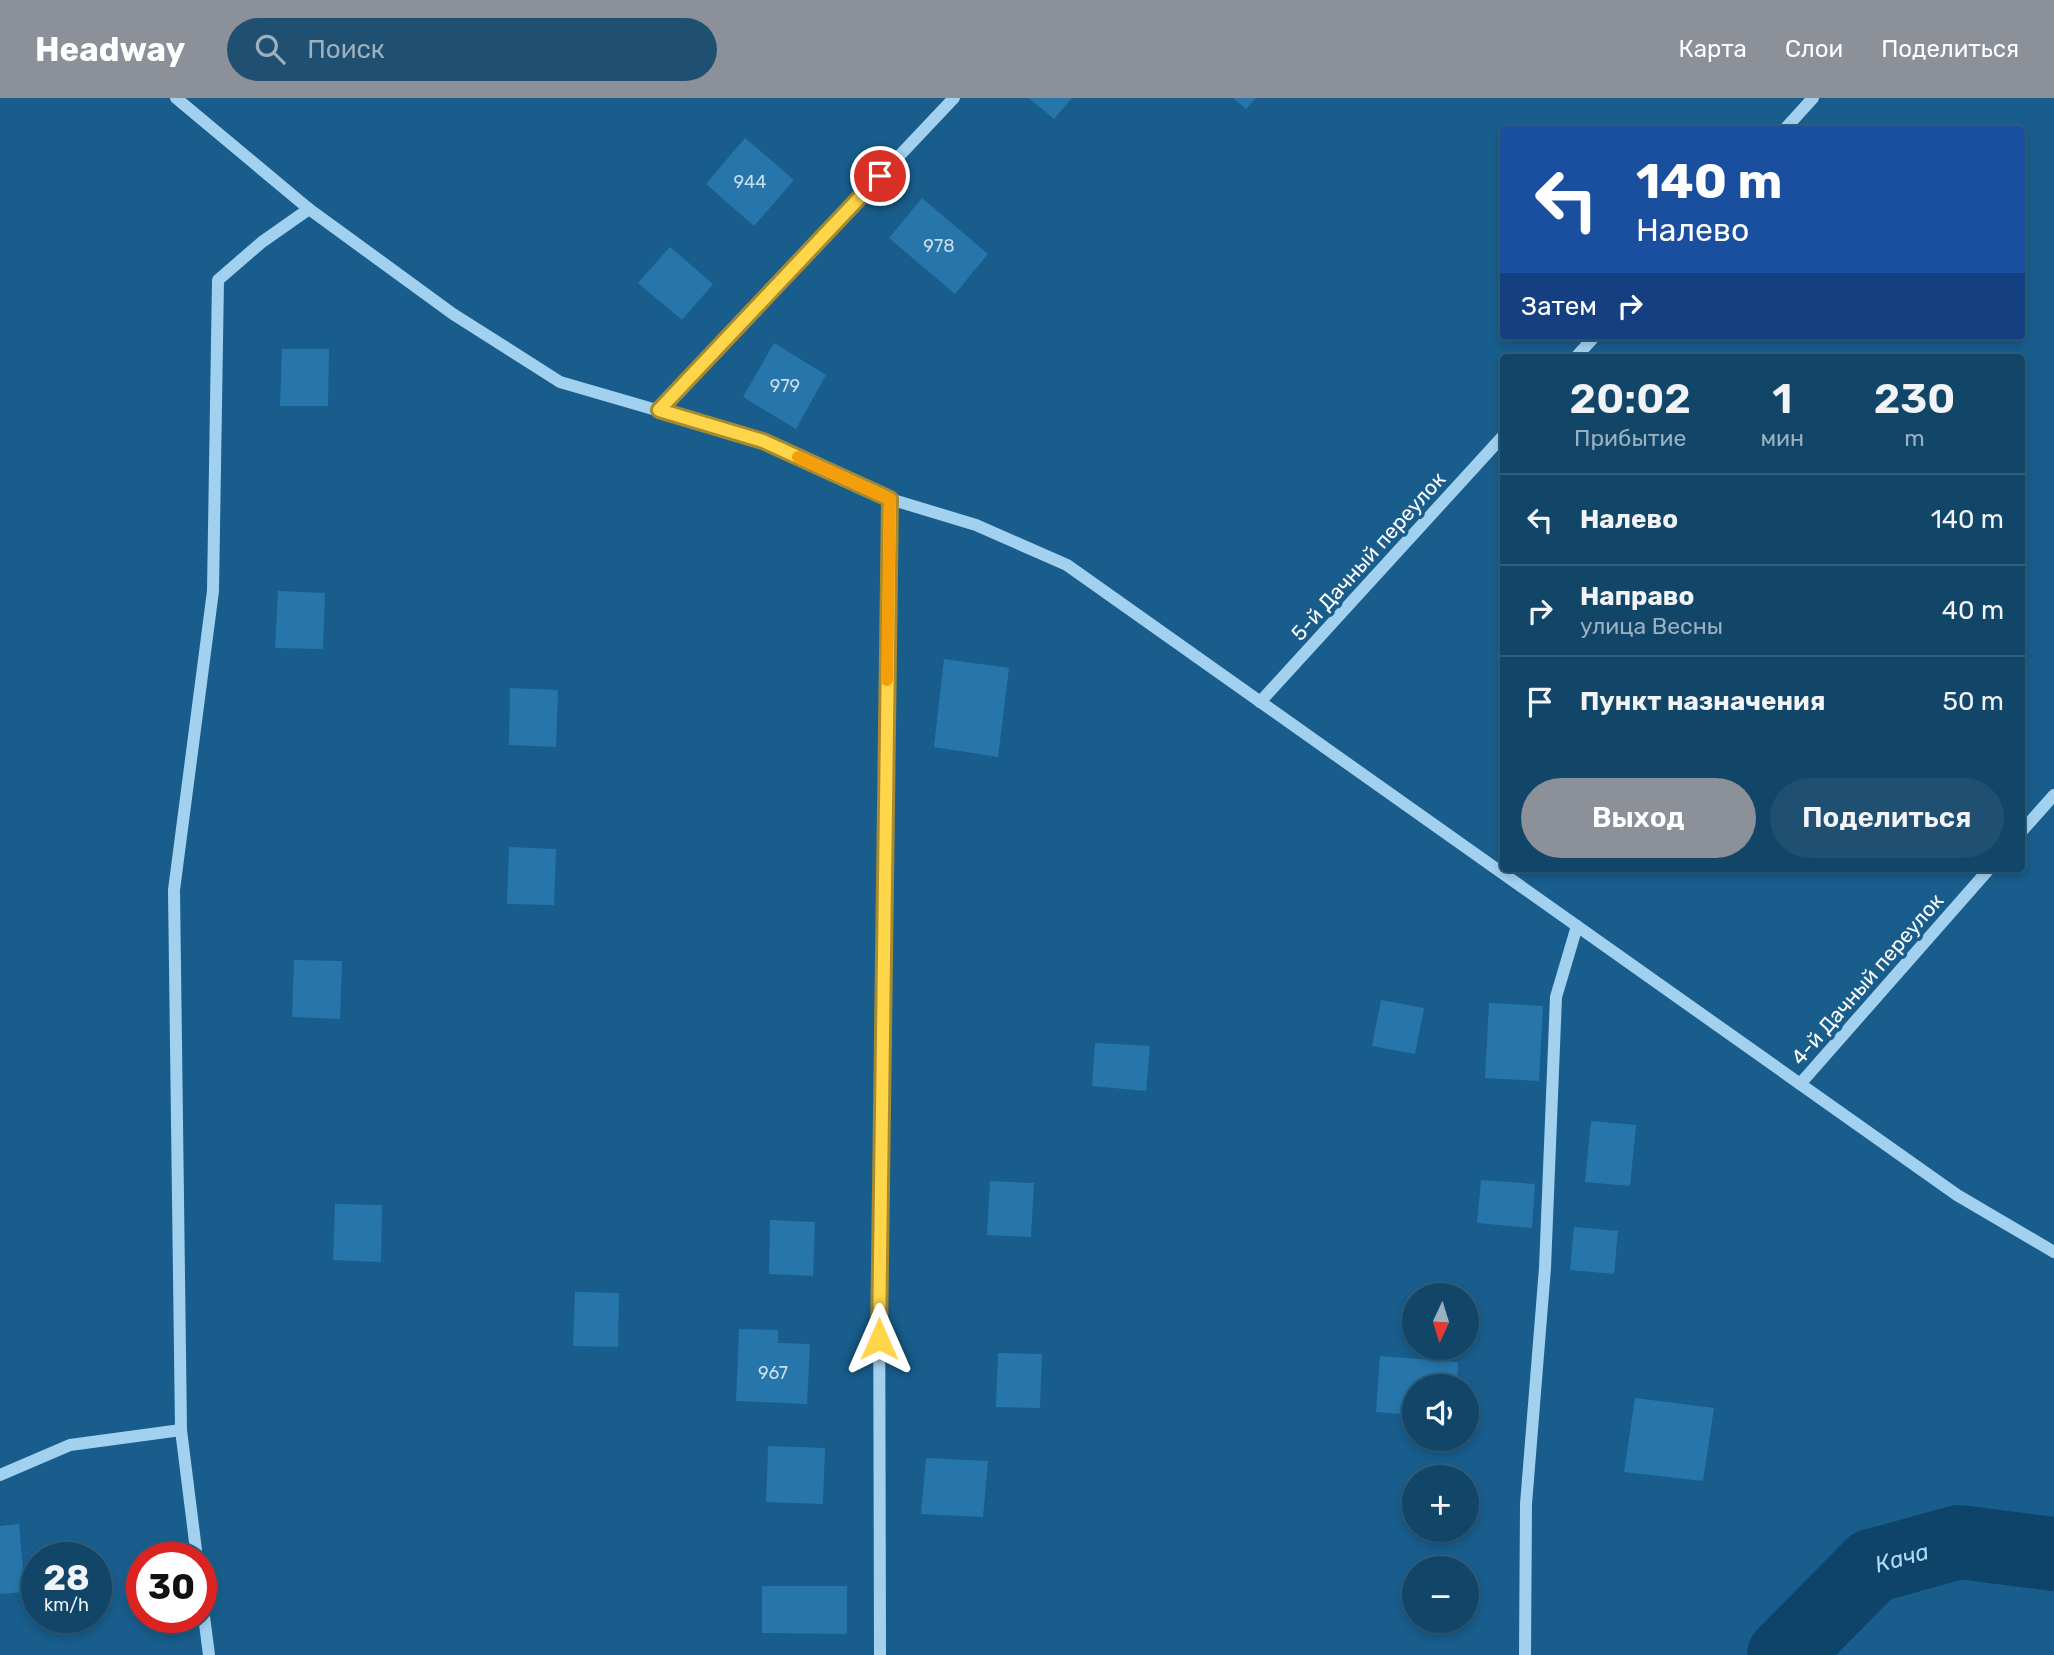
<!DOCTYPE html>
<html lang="ru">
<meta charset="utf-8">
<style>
body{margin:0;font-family:Rubik,sans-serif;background:#1f5071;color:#f1f3f6;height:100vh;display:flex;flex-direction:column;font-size:26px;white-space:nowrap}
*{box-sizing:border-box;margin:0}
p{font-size:23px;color:#9cb1c0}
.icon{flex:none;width:38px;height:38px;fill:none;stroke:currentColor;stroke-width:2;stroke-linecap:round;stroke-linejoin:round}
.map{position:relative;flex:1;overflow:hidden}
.details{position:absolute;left:1500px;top:256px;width:525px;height:518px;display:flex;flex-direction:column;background:#124669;border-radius:7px;box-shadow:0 4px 10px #0003,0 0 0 2px #315e7d}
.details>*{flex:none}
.guide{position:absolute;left:1500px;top:28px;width:525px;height:214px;border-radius:7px;box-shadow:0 4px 10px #0003,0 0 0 2px #315e7d;background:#1a4fa0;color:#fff;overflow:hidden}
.needle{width:46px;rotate:184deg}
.tools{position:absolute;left:1402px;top:1185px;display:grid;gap:14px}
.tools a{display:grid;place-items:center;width:77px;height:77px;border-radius:50%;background:#124669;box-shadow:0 4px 10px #0003,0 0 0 2px #315e7d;font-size:35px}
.speed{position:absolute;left:21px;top:1444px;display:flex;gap:14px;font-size:35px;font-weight:700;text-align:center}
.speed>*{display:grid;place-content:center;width:91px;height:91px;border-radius:50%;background:#124669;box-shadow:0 4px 10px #0003,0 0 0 2px #315e7d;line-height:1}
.speed small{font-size:18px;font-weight:400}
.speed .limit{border:10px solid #d22;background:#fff;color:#111}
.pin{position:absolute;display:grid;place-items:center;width:60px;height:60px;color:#fff;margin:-30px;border:4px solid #fff;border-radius:50%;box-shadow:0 2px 7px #0007}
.me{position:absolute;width:77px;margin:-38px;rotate:0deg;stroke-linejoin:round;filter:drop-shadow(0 0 5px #0008)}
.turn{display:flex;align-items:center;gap:24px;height:147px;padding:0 21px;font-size:32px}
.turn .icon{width:91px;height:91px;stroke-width:2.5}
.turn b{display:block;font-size:49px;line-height:60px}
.then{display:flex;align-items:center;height:66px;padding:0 21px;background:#0003;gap:14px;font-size:26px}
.eta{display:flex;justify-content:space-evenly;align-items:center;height:119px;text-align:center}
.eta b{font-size:42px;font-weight:600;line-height:49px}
.button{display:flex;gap:14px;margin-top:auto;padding:14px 21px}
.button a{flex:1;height:80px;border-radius:42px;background:#8c9099;color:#fff;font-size:28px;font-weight:600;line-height:80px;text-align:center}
.button a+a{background:#1f5071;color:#f1f3f6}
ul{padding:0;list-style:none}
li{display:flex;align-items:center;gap:21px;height:91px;padding:0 21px;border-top:2px solid #315e7d}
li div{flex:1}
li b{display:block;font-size:26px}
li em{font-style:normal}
header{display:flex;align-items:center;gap:42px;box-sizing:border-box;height:98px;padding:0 35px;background:#8c9099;color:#fff}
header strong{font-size:33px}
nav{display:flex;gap:38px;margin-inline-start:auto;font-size:24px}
.search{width:490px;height:63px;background:#1f5071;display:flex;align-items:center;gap:18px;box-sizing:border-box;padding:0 24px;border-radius:38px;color:#9cb1c0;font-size:26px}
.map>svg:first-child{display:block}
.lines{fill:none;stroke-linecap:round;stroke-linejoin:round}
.river{stroke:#0f446a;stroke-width:74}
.building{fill:#2676ab}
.minor{stroke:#a2d1ef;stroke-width:12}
.route-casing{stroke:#a68a30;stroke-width:18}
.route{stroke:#ffd54a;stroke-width:12}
.slow{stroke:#f59e0b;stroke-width:12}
.labels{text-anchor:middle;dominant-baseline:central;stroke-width:7;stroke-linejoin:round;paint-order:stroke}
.number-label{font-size:18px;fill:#c9ddea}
.street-label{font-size:21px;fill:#fff;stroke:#185d8c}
.water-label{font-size:23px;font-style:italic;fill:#aedaf6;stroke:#185d8c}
</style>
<header>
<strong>Headway</strong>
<div class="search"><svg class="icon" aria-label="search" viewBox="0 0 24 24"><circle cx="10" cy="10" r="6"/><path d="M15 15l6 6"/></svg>Поиск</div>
<nav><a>Карта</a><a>Слои</a><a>Поделиться</a></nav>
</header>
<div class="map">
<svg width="2054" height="1557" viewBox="0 0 2054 1557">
<rect width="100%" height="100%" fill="#185d8c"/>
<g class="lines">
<path class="river" id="s1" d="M1784,1557L1872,1468L1959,1444L2054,1456"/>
</g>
<g class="building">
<polygon points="1029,0 1072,0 1054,21"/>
<polygon points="1233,0 1256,0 1246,11"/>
<polygon points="745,40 794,82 754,128 706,86"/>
<polygon points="922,100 988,156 955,196 889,140"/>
<polygon points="670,149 713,186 682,222 638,185"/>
<polygon points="774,245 826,277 796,331 743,299"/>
<polygon points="282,251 329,251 328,308 280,308"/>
<polygon points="278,493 325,495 323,551 275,550"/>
<polygon points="944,561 1009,570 998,659 934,649"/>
<polygon points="510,590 558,592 556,649 509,647"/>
<polygon points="509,749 556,751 554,807 507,806"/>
<polygon points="294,862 342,863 340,921 292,919"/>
<polygon points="1381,902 1424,910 1415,956 1372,948"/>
<polygon points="1489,905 1543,908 1539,983 1485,980"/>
<polygon points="1095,945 1150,948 1146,993 1092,988"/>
<polygon points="1591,1023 1636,1027 1630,1088 1585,1084"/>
<polygon points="1481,1082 1535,1086 1532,1130 1477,1125"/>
<polygon points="990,1083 1034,1085 1031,1139 987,1137"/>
<polygon points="335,1106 382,1107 381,1164 333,1162"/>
<polygon points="770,1122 815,1124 813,1178 769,1176"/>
<polygon points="1574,1129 1618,1133 1614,1176 1570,1172"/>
<polygon points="575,1194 619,1195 618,1249 573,1248"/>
<polygon points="739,1231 778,1232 778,1245 810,1246 807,1306 736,1303"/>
<polygon points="998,1255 1042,1256 1040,1310 996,1309"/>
<polygon points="1380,1258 1458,1264 1457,1288 1414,1288 1414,1317 1376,1314"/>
<polygon points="1635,1300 1714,1310 1703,1383 1624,1374"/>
<polygon points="768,1348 825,1350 823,1406 766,1404"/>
<polygon points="926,1360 988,1363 983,1419 921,1416"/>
<polygon points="19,1426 25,1494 0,1496 0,1428"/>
<polygon points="762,1488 847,1488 847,1536 762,1535"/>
</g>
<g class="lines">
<g class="minor">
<polyline points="176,0 309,111 453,216 560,284 763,343 890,401 976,427 1067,467 1957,1097 2054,1154"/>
<polyline points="1784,32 1813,0"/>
<polyline points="1576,259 1595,238"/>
<polyline points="659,312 954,0"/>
<polyline points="1260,604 1503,338"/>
<polyline points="2021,734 2054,697"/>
<polyline points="1800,986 1990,770"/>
<polyline points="0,1377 70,1347 181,1332"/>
<polyline points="197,1460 181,1332 174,792 213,493 218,182 262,144 309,111"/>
<polyline points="201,1495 209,1557"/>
<polyline points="880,1557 879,1136 890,401"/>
<polyline points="1525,1557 1526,1406 1545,1170 1556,899 1577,828"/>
</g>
</g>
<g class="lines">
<g class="route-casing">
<polyline id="route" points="879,1241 890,401 763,343 659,312 880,78"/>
</g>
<use href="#route" class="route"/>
<polyline class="slow" points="798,359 890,401 887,582"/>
</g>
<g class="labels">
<g class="number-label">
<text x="750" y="84">944</text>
<text x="939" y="148">978</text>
<text x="785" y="288">979</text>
<text x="773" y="1275">967</text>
</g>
<g class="street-label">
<text transform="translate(1368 458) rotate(-48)">5-й Дачный переулок</text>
<text transform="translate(1867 881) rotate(-49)">4-й Дачный переулок</text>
</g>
<g class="water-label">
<text stroke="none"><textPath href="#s1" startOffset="156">Кача</textPath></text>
</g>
</g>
</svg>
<div class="tools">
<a><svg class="needle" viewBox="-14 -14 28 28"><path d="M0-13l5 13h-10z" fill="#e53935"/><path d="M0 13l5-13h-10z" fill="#9cb1c0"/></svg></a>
<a><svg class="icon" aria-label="sound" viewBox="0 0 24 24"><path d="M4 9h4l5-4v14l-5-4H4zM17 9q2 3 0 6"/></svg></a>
<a>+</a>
<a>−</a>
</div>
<div class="speed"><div>28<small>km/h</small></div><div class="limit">30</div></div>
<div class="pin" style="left:880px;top:78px;background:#d93025"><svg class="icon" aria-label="arrive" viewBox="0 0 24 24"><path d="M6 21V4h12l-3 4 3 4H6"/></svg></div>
<svg class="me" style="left:879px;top:1241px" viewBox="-20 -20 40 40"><path d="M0-17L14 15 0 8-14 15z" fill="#ffd54a" stroke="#fff" stroke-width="4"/></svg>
<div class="guide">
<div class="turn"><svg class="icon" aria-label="left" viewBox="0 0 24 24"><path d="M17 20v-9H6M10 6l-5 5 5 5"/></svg><div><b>140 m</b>Налево</div></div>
<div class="then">Затем<svg class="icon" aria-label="right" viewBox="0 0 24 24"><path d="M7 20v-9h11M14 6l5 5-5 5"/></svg></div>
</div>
<section class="details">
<div class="eta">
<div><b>20:02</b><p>Прибытие</p></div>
<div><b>1</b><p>мин</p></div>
<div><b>230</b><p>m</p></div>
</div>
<ul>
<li><svg class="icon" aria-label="left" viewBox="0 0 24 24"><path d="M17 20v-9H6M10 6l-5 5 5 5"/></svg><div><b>Налево</b></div><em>140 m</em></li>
<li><svg class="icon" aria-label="right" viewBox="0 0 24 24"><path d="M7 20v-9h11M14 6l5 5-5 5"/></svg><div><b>Направо</b><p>улица Весны</p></div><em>40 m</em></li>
<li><svg class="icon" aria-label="arrive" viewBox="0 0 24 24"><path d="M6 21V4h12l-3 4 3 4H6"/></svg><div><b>Пункт назначения</b></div><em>50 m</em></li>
</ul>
<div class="button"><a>Выход</a><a>Поделиться</a></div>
</section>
</div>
